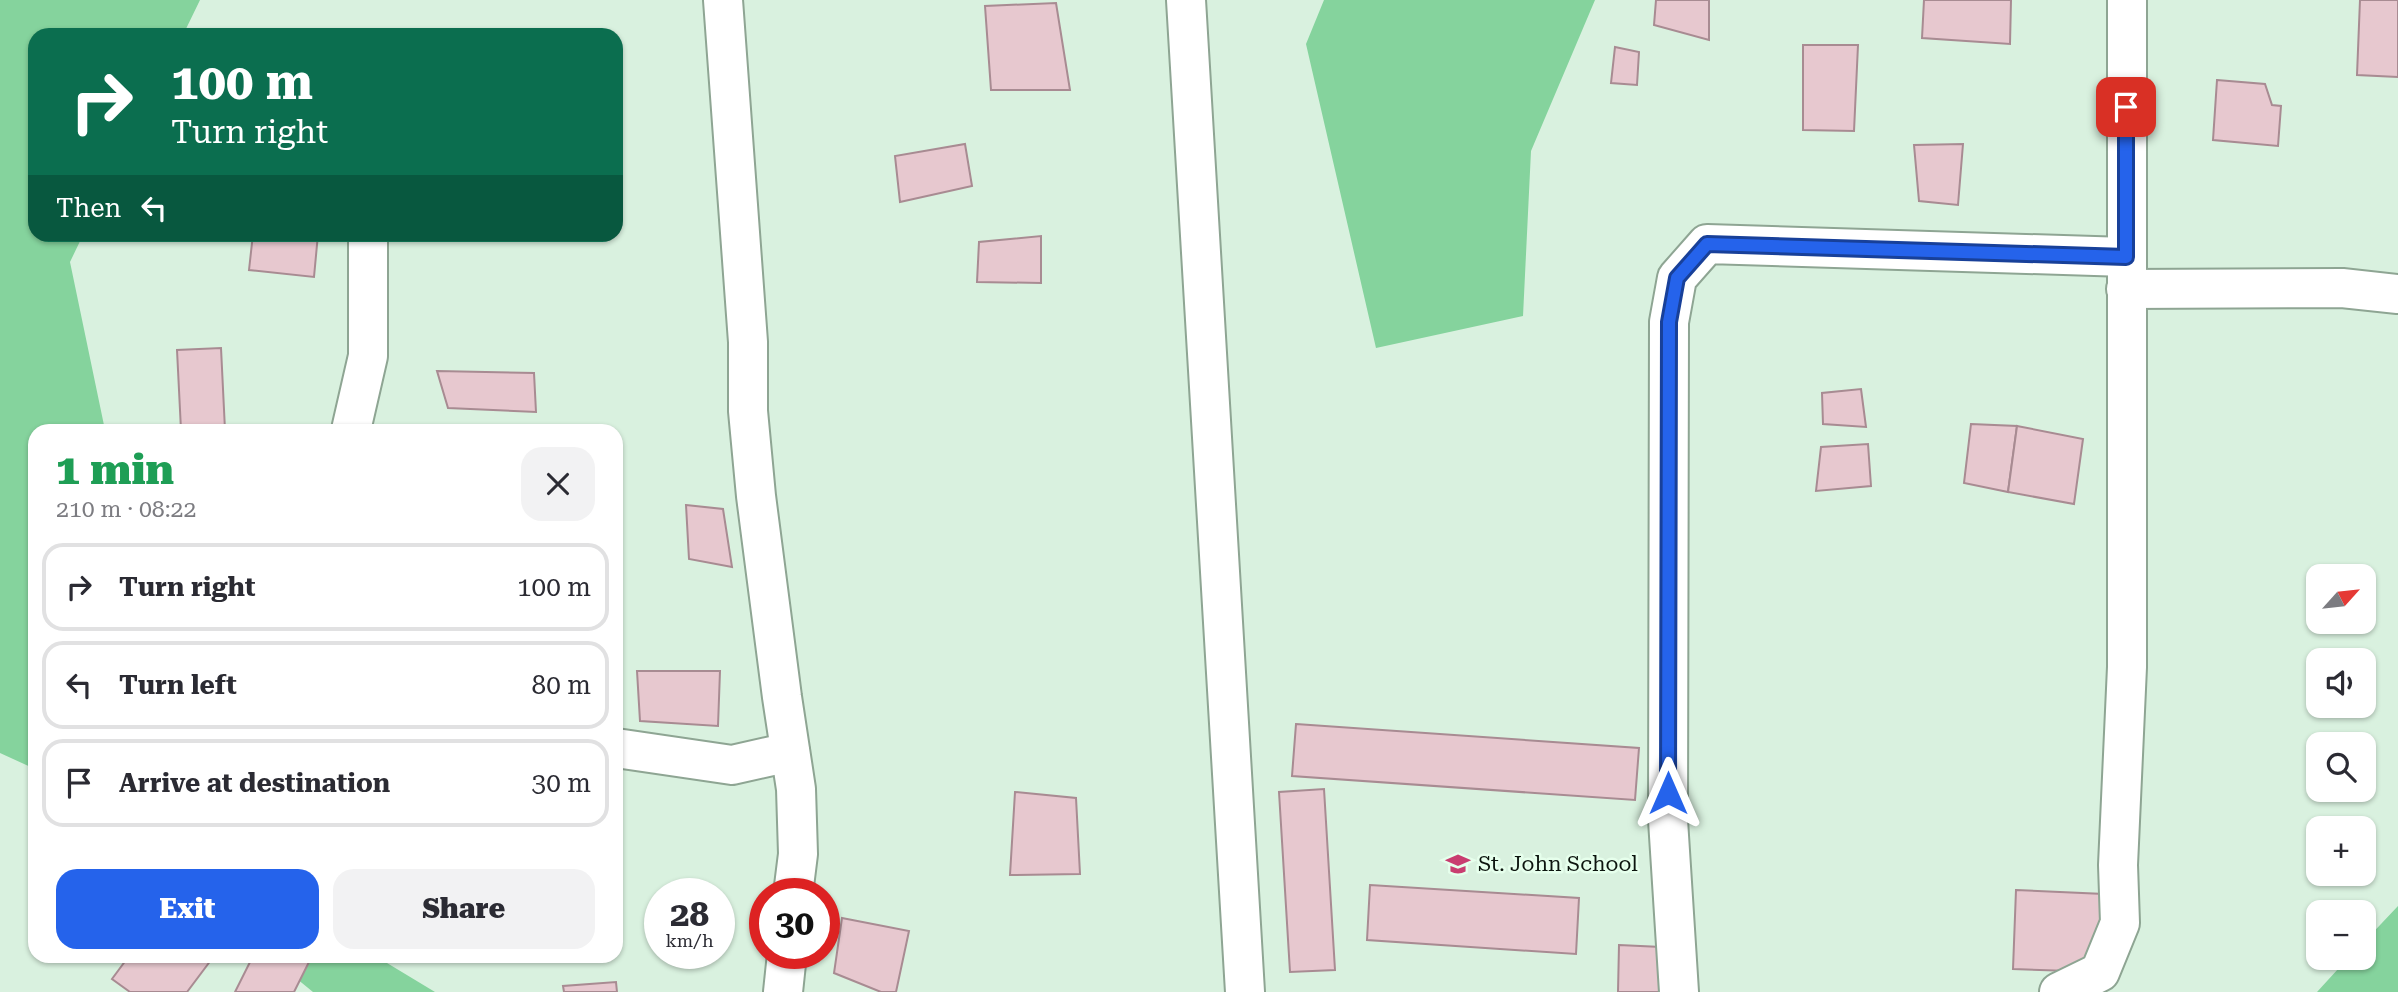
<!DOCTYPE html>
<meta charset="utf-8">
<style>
body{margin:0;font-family:"Roboto Serif",serif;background:#f2f2f3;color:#2b2b33;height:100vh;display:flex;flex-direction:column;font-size:26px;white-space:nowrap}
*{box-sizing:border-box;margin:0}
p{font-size:23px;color:#7c7c81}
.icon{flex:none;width:38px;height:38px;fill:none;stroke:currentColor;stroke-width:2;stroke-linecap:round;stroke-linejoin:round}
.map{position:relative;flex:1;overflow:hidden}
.sheet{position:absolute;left:28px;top:424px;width:595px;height:539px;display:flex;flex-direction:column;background:#fff;border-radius:21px;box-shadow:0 2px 5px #0004}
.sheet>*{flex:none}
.top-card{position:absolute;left:28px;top:28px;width:595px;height:214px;border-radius:21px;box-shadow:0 2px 5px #0004;background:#0b6e4f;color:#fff;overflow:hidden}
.needle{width:46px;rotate:63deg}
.controls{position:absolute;left:2306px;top:564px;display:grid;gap:14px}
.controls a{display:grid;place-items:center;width:70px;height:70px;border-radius:14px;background:#fff;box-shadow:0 2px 5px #0004;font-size:35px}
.speed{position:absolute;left:644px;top:878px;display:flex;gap:14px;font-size:35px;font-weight:700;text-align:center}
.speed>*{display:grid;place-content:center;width:91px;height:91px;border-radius:50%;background:#fff;box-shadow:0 2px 5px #0004;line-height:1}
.speed small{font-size:18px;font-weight:400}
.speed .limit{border:10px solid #d22;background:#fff;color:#111}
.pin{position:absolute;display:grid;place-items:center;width:60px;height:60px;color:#fff;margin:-30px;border-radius:14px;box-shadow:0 4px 10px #0006}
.me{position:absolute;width:77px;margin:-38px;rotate:0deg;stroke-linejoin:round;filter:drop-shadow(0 0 5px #0008)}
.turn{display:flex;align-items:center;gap:24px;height:147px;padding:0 28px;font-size:32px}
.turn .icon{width:91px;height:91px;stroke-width:2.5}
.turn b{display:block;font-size:49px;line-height:60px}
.then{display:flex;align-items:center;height:66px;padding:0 28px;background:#0003;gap:14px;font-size:26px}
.round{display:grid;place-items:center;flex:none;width:74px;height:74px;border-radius:21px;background:#f2f2f3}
.summary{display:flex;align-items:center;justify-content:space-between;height:119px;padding:0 28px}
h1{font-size:42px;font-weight:800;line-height:52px;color:#1e9e55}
.button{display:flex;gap:14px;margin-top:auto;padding:14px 28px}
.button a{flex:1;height:80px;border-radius:21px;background:#2563eb;color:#fff;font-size:28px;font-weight:800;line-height:80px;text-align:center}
.button a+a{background:#f2f2f3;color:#2b2b33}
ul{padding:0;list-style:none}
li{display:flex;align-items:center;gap:21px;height:88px;margin:0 14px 10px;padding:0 14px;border:4px solid #e1e1e2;border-radius:21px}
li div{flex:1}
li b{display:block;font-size:26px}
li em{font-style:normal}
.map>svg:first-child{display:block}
.green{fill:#85d39d}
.building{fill:#e7c8cf;stroke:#a88b92;stroke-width:2}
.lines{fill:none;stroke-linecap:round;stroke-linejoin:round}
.minor-casing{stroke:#8ea593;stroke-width:42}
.minor{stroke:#fff;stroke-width:38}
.route-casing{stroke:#184099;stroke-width:18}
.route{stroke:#2563eb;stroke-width:12}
.labels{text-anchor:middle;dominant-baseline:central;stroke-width:5;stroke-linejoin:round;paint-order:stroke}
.poi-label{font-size:21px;fill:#0c140e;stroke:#e6ffec;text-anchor:start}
</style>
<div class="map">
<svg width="2398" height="992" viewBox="0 0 2398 992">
<rect width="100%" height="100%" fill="#d9f1df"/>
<g class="green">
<polygon points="0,0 200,0 183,35 35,35 35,234 83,235 70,262 105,430 35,430 35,769 0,753"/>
<polygon points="1324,0 1595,0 1531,151 1523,316 1376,348 1306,44"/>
<polygon points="2398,906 2398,992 2317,992 2349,957 2364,957 2364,942"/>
<polygon points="269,956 383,956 387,963 435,992 313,992"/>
</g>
<g class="building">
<polygon points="1656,0 1709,0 1709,40 1654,25"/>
<polygon points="1924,0 2011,0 2010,44 1922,38"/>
<polygon points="2360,0 2398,0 2398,77 2357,75"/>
<polygon points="1056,3 1070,90 991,90 985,6"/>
<polygon points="1803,45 1858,45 1854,131 1803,130"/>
<polygon points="1615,47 1639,52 1637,85 1611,83"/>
<polygon points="2217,80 2265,84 2272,105 2281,106 2278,146 2213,140"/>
<polygon points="965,144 972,186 900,202 895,156"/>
<polygon points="1963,144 1958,205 1919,201 1914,145"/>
<polygon points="253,234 318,234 314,277 249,270"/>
<polygon points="1041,236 1041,283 977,282 979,242"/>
<polygon points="221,348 225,430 181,430 177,350"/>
<polygon points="437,371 534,373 536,412 448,408"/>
<polygon points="1861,389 1866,427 1823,424 1822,393"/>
<polygon points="1971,424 2017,426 2008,492 1964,483"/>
<polygon points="2017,426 2083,439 2074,504 2008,492"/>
<polygon points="1868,444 1871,486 1816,491 1821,447"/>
<polygon points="686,505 723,509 732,567 689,559"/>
<polygon points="616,513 621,514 616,576"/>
<polygon points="637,671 720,671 718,726 640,721"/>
<polygon points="1296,724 1639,748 1635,800 1292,776"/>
<polygon points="1324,789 1335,970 1290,972 1279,792"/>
<polygon points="1015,792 1076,798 1080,874 1010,875"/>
<polygon points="1370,885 1579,898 1576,954 1367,940"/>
<polygon points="2016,890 2104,894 2100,972 2013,969"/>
<polygon points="842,918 909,931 896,992 881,992 834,973"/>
<polygon points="1619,945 1661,947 1659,992 1618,992"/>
<polygon points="129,956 214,956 187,992 130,992 112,979"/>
<polygon points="253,956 312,956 294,992 235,992"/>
<polygon points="616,982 617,992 564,992 563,986"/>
</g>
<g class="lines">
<g class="minor-casing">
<g id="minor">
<polyline points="723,0 748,342 748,411 756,496 782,697 796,789 798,854 793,894"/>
<polyline points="1186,0 1245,992"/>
<polyline points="2126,289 2342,288 2398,294"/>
<polyline points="351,430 368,356 368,234"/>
<polyline points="616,748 732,765 790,752"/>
<polyline points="783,992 787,954"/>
<polyline points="1679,992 1668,820 1669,322 1677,278 1707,244 2126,257"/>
<polyline points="2059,992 2100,972 2120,923 2118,865 2127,667 2127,0"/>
</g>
</g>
<use href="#minor" class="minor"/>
</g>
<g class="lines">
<g class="route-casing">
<polyline id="route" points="1668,793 1669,322 1677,278 1707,244 2126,257 2126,107"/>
</g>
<use href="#route" class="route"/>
</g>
<defs>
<g id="school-bare" transform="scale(1.89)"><path d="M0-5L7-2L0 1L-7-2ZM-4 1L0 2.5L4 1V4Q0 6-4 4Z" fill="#c93d70" stroke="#e6ffec" stroke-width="2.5" paint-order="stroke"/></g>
</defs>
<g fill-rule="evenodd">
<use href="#school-bare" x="1458" y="864"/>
</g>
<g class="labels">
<g class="poi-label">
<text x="1478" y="864">St. John School</text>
</g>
</g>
</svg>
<div class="controls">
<a><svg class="needle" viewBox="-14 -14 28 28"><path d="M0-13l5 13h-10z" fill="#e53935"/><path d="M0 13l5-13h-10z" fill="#7c7c81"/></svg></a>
<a><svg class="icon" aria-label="sound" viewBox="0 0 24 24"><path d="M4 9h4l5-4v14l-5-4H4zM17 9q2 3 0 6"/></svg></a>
<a><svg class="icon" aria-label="search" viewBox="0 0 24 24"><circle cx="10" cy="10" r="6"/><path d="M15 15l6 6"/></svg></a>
<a>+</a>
<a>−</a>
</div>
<div class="speed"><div>28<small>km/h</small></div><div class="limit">30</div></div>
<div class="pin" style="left:2126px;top:107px;background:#d93025"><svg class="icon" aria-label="arrive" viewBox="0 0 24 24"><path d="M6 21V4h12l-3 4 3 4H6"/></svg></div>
<svg class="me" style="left:1668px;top:793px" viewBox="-20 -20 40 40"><path d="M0-17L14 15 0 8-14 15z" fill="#2563eb" stroke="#fff" stroke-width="4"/></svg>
<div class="top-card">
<div class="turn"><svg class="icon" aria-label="right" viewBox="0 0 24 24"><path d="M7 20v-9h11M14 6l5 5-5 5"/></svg><div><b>100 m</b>Turn right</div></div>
<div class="then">Then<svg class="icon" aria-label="left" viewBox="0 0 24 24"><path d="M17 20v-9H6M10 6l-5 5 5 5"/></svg></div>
</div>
<section class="sheet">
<div class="summary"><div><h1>1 min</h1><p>210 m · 08:22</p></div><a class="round"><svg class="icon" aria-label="close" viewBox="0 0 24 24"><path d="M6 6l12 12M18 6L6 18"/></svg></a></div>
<ul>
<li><svg class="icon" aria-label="right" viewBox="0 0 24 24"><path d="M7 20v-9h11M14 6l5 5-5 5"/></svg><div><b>Turn right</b></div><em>100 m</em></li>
<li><svg class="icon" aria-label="left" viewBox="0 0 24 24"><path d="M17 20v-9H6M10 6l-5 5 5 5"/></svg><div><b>Turn left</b></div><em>80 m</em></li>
<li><svg class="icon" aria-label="arrive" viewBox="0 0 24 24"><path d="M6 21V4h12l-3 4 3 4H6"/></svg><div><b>Arrive at destination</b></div><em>30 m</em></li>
</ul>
<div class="button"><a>Exit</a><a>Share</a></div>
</section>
</div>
